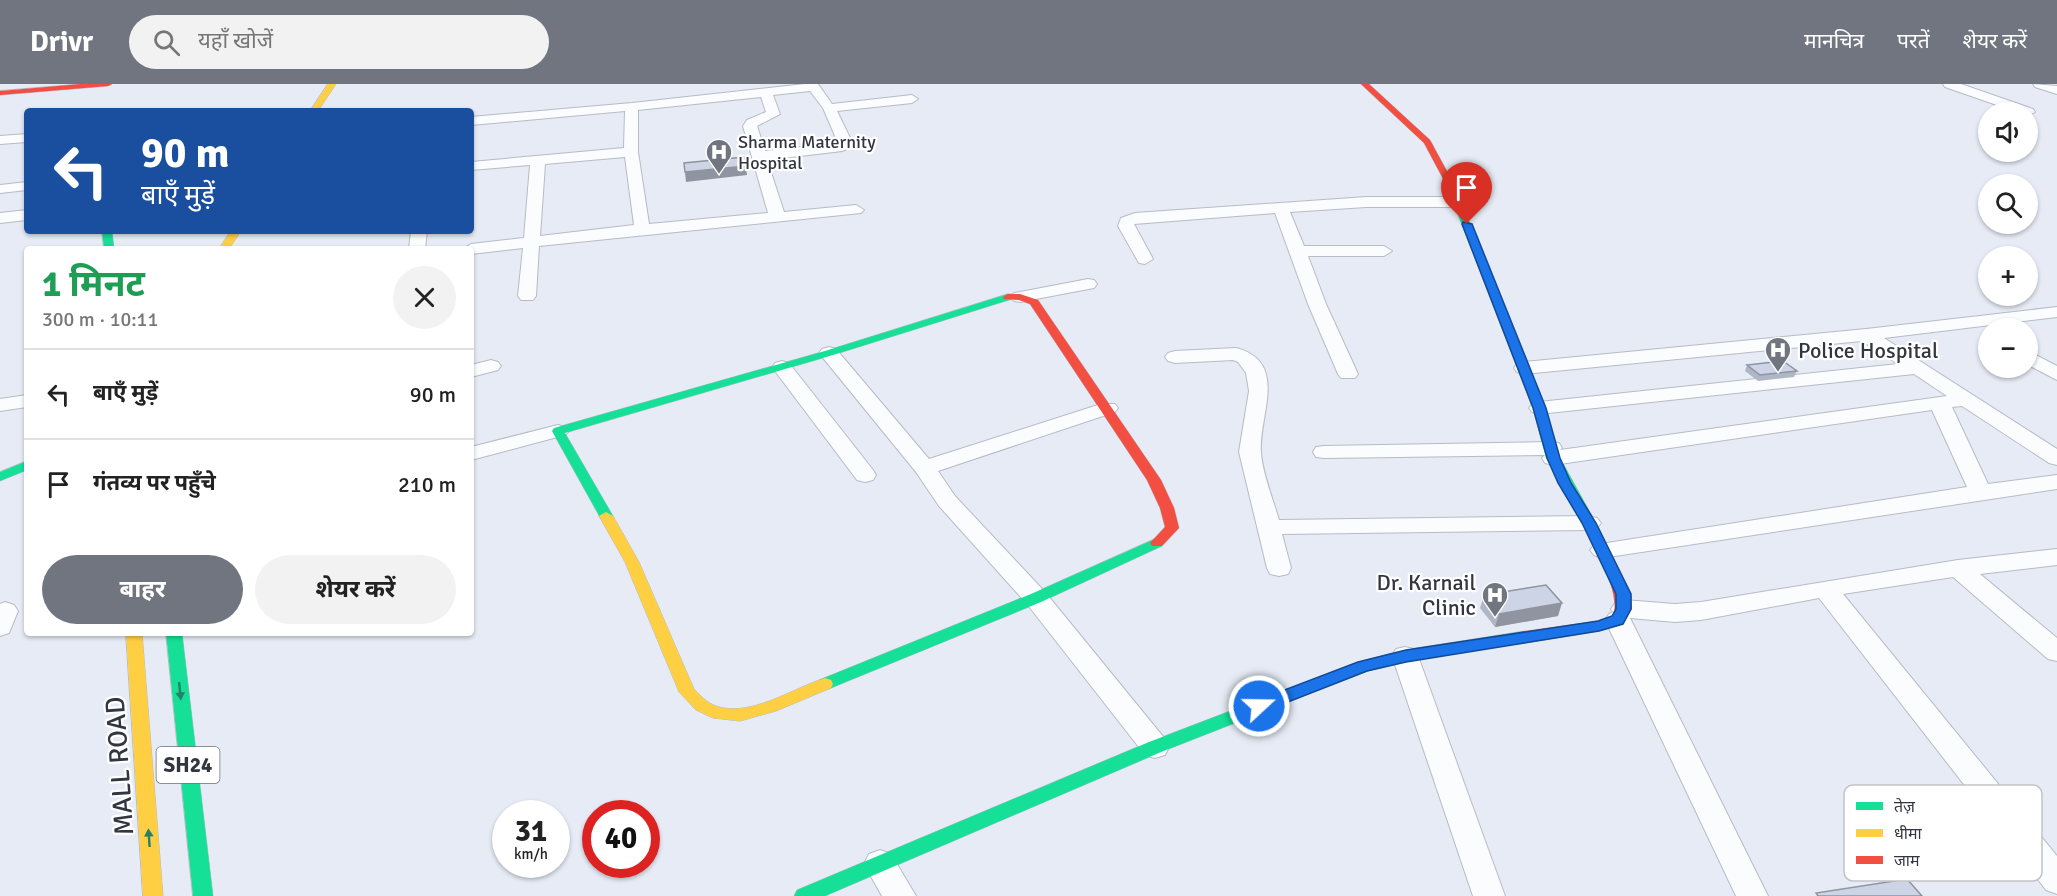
<!DOCTYPE html>
<html lang="hi">
<meta charset="utf-8">
<style>
body{margin:0;font-family:Signika,"Noto Sans Devanagari",sans-serif;background:#f2f2f2;color:#222;height:100vh;display:flex;flex-direction:column;font-size:22px;white-space:nowrap}
*{box-sizing:border-box;margin:0}
p{font-size:20px;color:#767676}
.icon{flex:none;width:33px;height:33px;fill:none;stroke:currentColor;stroke-width:2;stroke-linecap:round;stroke-linejoin:round}
.map{position:relative;flex:1;overflow:hidden}
.sheet{position:absolute;left:24px;top:162px;width:450px;height:390px;display:flex;flex-direction:column;background:#fff;border-radius:6px;box-shadow:0 2px 4px #0004}
.sheet>*{flex:none}
.banner{position:absolute;left:24px;top:24px;width:450px;height:126px;border-radius:6px;box-shadow:0 2px 4px #0004;background:#1a4fa0;color:#fff;overflow:hidden}
.controls{position:absolute;left:1978px;top:18px;display:grid;gap:12px}
.controls a{display:grid;place-items:center;width:60px;height:60px;border-radius:50%;background:#fff;box-shadow:0 2px 4px #0004;font-size:30px}
.speed{position:absolute;left:492px;top:716px;display:flex;gap:12px;font-size:30px;font-weight:700;text-align:center}
.speed>*{display:grid;place-content:center;width:78px;height:78px;border-radius:50%;background:#fff;box-shadow:0 2px 4px #0004;line-height:1}
.speed small{font-size:15px;font-weight:400}
.speed .limit{border:9px solid #d22;background:#fff;color:#111}
.pin{position:absolute;display:grid;place-items:center;width:51px;height:51px;color:#fff;margin:-62px -26px;border-radius:50% 50% 50% 0;rotate:-45deg;box-shadow:0 0 6px #0007}
.pin .icon{rotate:45deg}
.me{position:absolute;width:66px;margin:-33px;rotate:69deg;stroke-linejoin:round;filter:drop-shadow(0 0 4px #0008)}
.turn{display:flex;align-items:center;gap:21px;height:126px;padding:0 18px;font-size:27px}
.turn .icon{width:78px;height:78px;stroke-width:2.5}
.turn b{display:block;font-size:42px;line-height:51px}
.round{display:grid;place-items:center;flex:none;width:63px;height:63px;border-radius:32px;background:#f2f2f2}
.headline{display:flex;align-items:center;justify-content:space-between;height:102px;padding:0 18px}
h1{font-size:36px;font-weight:700;line-height:45px;color:#1e9e55}
.action{display:flex;gap:12px;margin-top:auto;padding:12px 18px}
.action a{flex:1;height:69px;border-radius:36px;background:#71757f;color:#fff;font-size:24px;font-weight:700;line-height:69px;text-align:center}
.action a+a{background:#f2f2f2;color:#222}
ul{padding:0;list-style:none}
li{display:flex;align-items:center;gap:18px;height:90px;padding:0 18px;border-top:2px solid #e0e0e0}
li div{flex:1}
li b{display:block;font-size:22px}
li em{font-style:normal}
header{display:flex;align-items:center;gap:36px;box-sizing:border-box;height:84px;padding:0 30px;background:#71757f;color:#fff}
header strong{font-size:28px}
nav{display:flex;gap:33px;margin-inline-start:auto;font-size:21px}
.search{width:420px;height:54px;background:#f2f2f2;display:flex;align-items:center;gap:15px;box-sizing:border-box;padding:0 21px;border-radius:33px;color:#767676;font-size:22px}
.map>svg:first-child{display:block}
.lines{fill:none;stroke-linecap:round;stroke-linejoin:round}
.street-casing{stroke:#b6bbc4;stroke-width:2}
.fast-casing{stroke:#b6bbc4;stroke-width:1}
.slow-casing{stroke:#b6bbc4;stroke-width:1}
.jam-casing{stroke:#b6bbc4;stroke-width:1}
.street{fill:#fbfcfe;fill-rule:evenodd}
.fast{fill:#16e098;fill-rule:evenodd}
.slow{fill:#ffcf43;fill-rule:evenodd}
.jam{fill:#f24e42;fill-rule:evenodd}
.wall{fill:#afb6c5}
.shaded-wall{fill:#8f94a0}
.building{fill:#ccd4e5;stroke:#8f94a0;stroke-width:1.5}
.oneway{fill:#258268}
.route{fill:#1a73e8;stroke:#114b97;stroke-width:1.5}
.labels{text-anchor:middle;dominant-baseline:central;stroke-width:4.5;stroke-linejoin:round;paint-order:stroke}
.far-poi-label{font-size:18px;fill:#323640;stroke:#fff;text-anchor:start}
.shield{fill:#fff;stroke:#707279;stroke-width:1.5}
.shield-label{font-size:21px;font-weight:bold;fill:#323640}
.poi-label{font-size:22px;fill:#323640;stroke:#fff;text-anchor:start}
.near-street-label{font-size:27px;fill:#323640;stroke:#fff}
.key{fill:#fff;stroke:#c2c3c6;stroke-width:1.5}
.key-label{font-size:16px;fill:#323640}
</style>
<header>
<strong>Drivr</strong>
<div class="search"><svg class="icon" aria-label="search" viewBox="0 0 24 24"><circle cx="10" cy="10" r="6"/><path d="M15 15l6 6"/></svg>यहाँ खोजें</div>
<nav><a>मानचित्र</a><a>परतें</a><a>शेयर करें</a></nav>
</header>
<div class="map">
<svg width="2057" height="812" viewBox="0 0 2057 812">
<rect width="100%" height="100%" fill="#e6ebf5"/>
<g class="lines">
<g class="street-casing">
<g id="street">
<path d="M805,0H818L832,20L912,11L918,15L912,19L837,27L852,58L849,64L842,67L767,76L784,128L856,121L864,126L861,129L539,162L536,212L533,216H521L518,212L523,164L471,170V165H463L471,160L524,154L530,81L471,86V78L624,64L625,27L471,41V33L632,19ZM810,7L823,24L838,59L765,67L757,42L780,30L773,11ZM761,13L766,28L747,36L743,42L768,129L649,140L638,68V26ZM625,73L634,141L540,152L545,80Z"/>
<polygon points="1943,0 1961,0 2033,25 2035,28 2028,32 2028,28 2017,28 1945,3"/>
<polygon points="2033,0 2057,2 2057,10 2035,3"/>
<polygon points="27,50 27,58 0,60 0,52"/>
<polygon points="27,98 27,106 0,109 0,101"/>
<polygon points="1366,113 1459,113 1467,118 1459,123 1366,123 1290,128 1304,162 1384,162 1392,167 1384,172 1308,172 1326,220 1358,290 1355,294 1341,294 1338,290 1308,220 1275,129 1134,140 1153,175 1145,180 1139,179 1118,142 1121,134 1135,129"/>
<polygon points="27,126 27,136 0,139 0,129"/>
<polygon points="411,147 427,147 425,165 409,165"/>
<polygon points="1088,195 1094,196 1097,200 1094,204 1020,218 1014,217 1011,213 1014,209 1020,208"/>
<polygon points="2057,223 2057,233 1884,254 2057,365 2057,381 2049,379 1962,322 1952,323 1988,400 2057,391 2057,405 1602,474 1594,471 1590,466 1594,461 1967,403 1932,326 1553,381 1545,379 1542,374 1545,371 1324,374 1316,373 1313,368 1316,363 1324,362 1551,358 1559,359 1562,364 1560,366 1947,312 1914,290 1539,330 1532,328 1529,324 1532,320 1539,318 1898,280 1862,257 1524,290 1517,288 1514,284 1517,280 1524,278 1866,245"/>
<polygon points="829,263 836,265 929,375 1101,320 1115,320 1118,324 1115,328 938,387 955,412 1045,508 1165,655 1169,663 1165,671 1155,674 1145,671 1027,520 939,422 916,388 819,269 822,265"/>
<path d="M1236,264C1290,278 1258,333 1261,368C1262,388 1273,415 1279,436L1589,432L1597,434L1601,439L1597,444L1589,446L1282,450L1291,484L1288,490L1279,492L1270,490L1267,484L1239,368L1249,307L1246,289L1238,278L1233,276L1175,279L1168,277L1165,273L1168,269L1175,267Z"/>
<polygon points="2028,267 2057,282 2057,296 2028,281"/>
<polygon points="491,276 498,278 501,282 498,286 471,293 471,281"/>
<polygon points="782,277 789,279 873,386 876,391 873,396 865,398 857,396 772,283 775,279"/>
<polygon points="27,311 27,323 0,327 0,315"/>
<polygon points="558,341 565,343 569,347 565,351 471,376 471,363"/>
<polygon points="2057,465 2057,481 1980,490 2057,554 2057,577 2048,575 1953,493 1843,510 2057,772 2057,810 2046,806 1819,514 1701,536 1675,538 1630,534 1768,812 1736,812 1605,536 1609,530 1613,528 1611,525 1615,519 1624,516 1675,520 1701,518 1958,476"/>
<polygon points="5,518 14,521 18,527 9,549 0,552 0,520"/>
<polygon points="1405,563 1414,565 1418,572 1505,812 1473,812 1392,572 1396,565"/>
<polygon points="880,766 891,770 916,812 882,812 864,780 869,770"/>
</g>
</g>
<g class="fast-casing">
<g id="fast">
<polygon points="1451,99 1455,102 1545,324 1560,374 1596,439 1594,442 1584,442 1546,374 1533,324 1447,102"/>
<polygon points="102,147 112,147 114,165 104,165"/>
<polygon points="1008,210 1013,213 1012,215 833,271 565,349 613,432 611,435 601,435 552,347 554,344 825,267"/>
<polygon points="27,377 27,386 0,397 0,388"/>
<polygon points="1157,454 1164,459 1162,462 1041,518 831,604 825,606 819,604 817,600 819,596 1031,510"/>
<polygon points="1519,548 1525,550 1527,554 1525,558 1405,578 1368,587 1161,668 825,812 794,812 797,806 1149,658 1358,578 1405,566"/>
<polygon points="166,549 182,549 213,812 193,812"/>
</g>
</g>
<g class="slow-casing">
<g id="slow">
<polygon points="328,0 336,0 318,27 310,27"/>
<polygon points="231,147 241,147 229,165 219,165"/>
<path d="M606,428L613,432L639,478L694,605C700,611 707,619 716,622C750,634 793,604 825,594L831,596L833,600L831,604L776,627L740,637L713,634L696,626L679,608L625,478L599,432Z"/>
<polygon points="126,549 142,549 163,812 143,812"/>
</g>
</g>
<g class="jam-casing">
<g id="jam">
<polygon points="81,0 112,0 108,2 0,11 0,7"/>
<polygon points="1361,0 1369,0 1430,56 1455,102 1454,104 1447,102 1424,59"/>
<polygon points="1008,210 1020,210 1038,216 1161,396 1174,424 1179,444 1162,462 1152,462 1150,459 1165,443 1160,424 1147,396 1030,220 1019,216 1004,215 1003,213"/>
<path d="M1589,435L1596,439L1631,510L1632,525L1623,540L1599,547L1519,560L1513,558L1511,554L1513,550L1519,548L1598,537L1612,532C1624,511 1592,461 1582,439Z"/>
</g>
</g>
<use href="#street" class="street"/>
<use href="#fast" class="fast"/>
<use href="#slow" class="slow"/>
<use href="#jam" class="jam"/>
</g>
<g class="wall">
<polygon points="1747,281 1797,287 1794,293 1758,297 1745,287"/>
<polygon points="1484,511 1558,532 1495,543 1480,524"/>
</g>
<g class="shaded-wall">
<polygon points="746,82 747,91 686,98 685,88"/>
<polygon points="1562,519 1558,532 1495,543 1499,530"/>
</g>
<g class="building">
<polygon points="744,73 746,82 685,88 684,79"/>
<polygon points="1783,277 1797,287 1760,291 1747,281"/>
<polygon points="1546,501 1562,519 1499,530 1484,511"/>
<polygon points="1907,795 1922,812 1818,812 1816,809"/>
</g>
<defs><path id="oneway-solid" d="M-6-.8H1V-3.2L6.5 0L1 3.2V.8H-6Z" transform="scale(1.5)"/></defs>
<g class="oneway">
<use href="#oneway-solid" transform="translate(180 607) rotate(84)"/>
<use href="#oneway-solid" transform="translate(149 754) rotate(-94)"/>
</g>
<polygon class="route" points="1463,138 1472,140 1546,324 1560,374 1571,399 1596,439 1631,510 1631,525 1623,540 1599,547 1406,578 1367,587 1265,627 1259,629 1253,627 1251,622 1253,618 1358,578 1406,566 1598,537 1612,532 1616,525 1616,510 1582,439 1558,399 1547,374 1533,324 1462,140"/>
<defs>
<g id="hospital-pin" transform="scale(1.35)"><path d="M0 17L-7.5 6A9.5 9.5 0 1 1 7.5 6Z" fill="#71757f" stroke="#fff"/><path d="M-5-5h3v3.5h4V-5h3V5h-3V1.5h-4V5h-3Z" fill="#fff"/></g>
</defs>
<g fill-rule="evenodd">
<use href="#hospital-pin" x="719" y="68"/>
<use href="#hospital-pin" x="1778" y="266"/>
<use href="#hospital-pin" x="1495" y="511"/>
</g>
<g class="labels">
<g class="far-poi-label">
<text x="738" y="58">Sharma Maternity<tspan x="738" dy="21">Hospital</tspan></text>
</g>
<rect class="shield" x="156.5" y="663" width="63" height="36" rx="4.5"/>
<g class="shield-label">
<text x="188" y="681">SH24</text>
</g>
<g class="poi-label">
<text x="1798" y="266">Police Hospital</text>
<text x="1476" y="498" text-anchor="end">Dr. Karnail<tspan x="1476" dy="25">Clinic</tspan></text>
</g>
<g class="near-street-label">
<text transform="translate(120 682) rotate(-94)">MALL ROAD</text>
</g>
</g>
<rect x="1844" y="701" width="198" height="96" rx="9" class="key"/>
<rect x="1856" y="718" width="27" height="8" fill="#16e098"/>
<rect x="1856" y="745" width="27" height="8" fill="#ffcf43"/>
<rect x="1856" y="772" width="27" height="8" fill="#f24e42"/>
<g class="key-label">
<text x="1894" y="728">तेज़</text>
<text x="1894" y="755">धीमा</text>
<text x="1894" y="782">जाम</text>
</g>
</svg>
<div class="controls">
<a><svg class="icon" aria-label="sound" viewBox="0 0 24 24"><path d="M4 9h4l5-4v14l-5-4H4zM17 9q2 3 0 6"/></svg></a>
<a><svg class="icon" aria-label="search" viewBox="0 0 24 24"><circle cx="10" cy="10" r="6"/><path d="M15 15l6 6"/></svg></a>
<a>+</a>
<a>−</a>
</div>
<div class="speed"><div>31<small>km/h</small></div><div class="limit">40</div></div>
<div class="pin" style="left:1467px;top:140px;background:#d93025"><svg class="icon" aria-label="arrive" viewBox="0 0 24 24"><path d="M6 21V4h12l-3 4 3 4H6"/></svg></div>
<svg class="me" style="left:1259px;top:622px" viewBox="-20 -20 40 40"><circle r="17" fill="#1a73e8" stroke="#fff" stroke-width="3"/><path d="M0-11L8 9 0 5-8 9z" fill="#fff"/></svg>
<div class="banner">
<div class="turn"><svg class="icon" aria-label="left" viewBox="0 0 24 24"><path d="M17 20v-9H6M10 6l-5 5 5 5"/></svg><div><b>90 m</b>बाएँ मुड़ें</div></div>
</div>
<section class="sheet">
<div class="headline"><div><h1>1 मिनट</h1><p>300 m · 10:11</p></div><a class="round"><svg class="icon" aria-label="close" viewBox="0 0 24 24"><path d="M6 6l12 12M18 6L6 18"/></svg></a></div>
<ul>
<li><svg class="icon" aria-label="left" viewBox="0 0 24 24"><path d="M17 20v-9H6M10 6l-5 5 5 5"/></svg><div><b>बाएँ मुड़ें</b></div><em>90 m</em></li>
<li><svg class="icon" aria-label="arrive" viewBox="0 0 24 24"><path d="M6 21V4h12l-3 4 3 4H6"/></svg><div><b>गंतव्य पर पहुँचे</b></div><em>210 m</em></li>
</ul>
<div class="action"><a>बाहर</a><a>शेयर करें</a></div>
</section>
</div>
